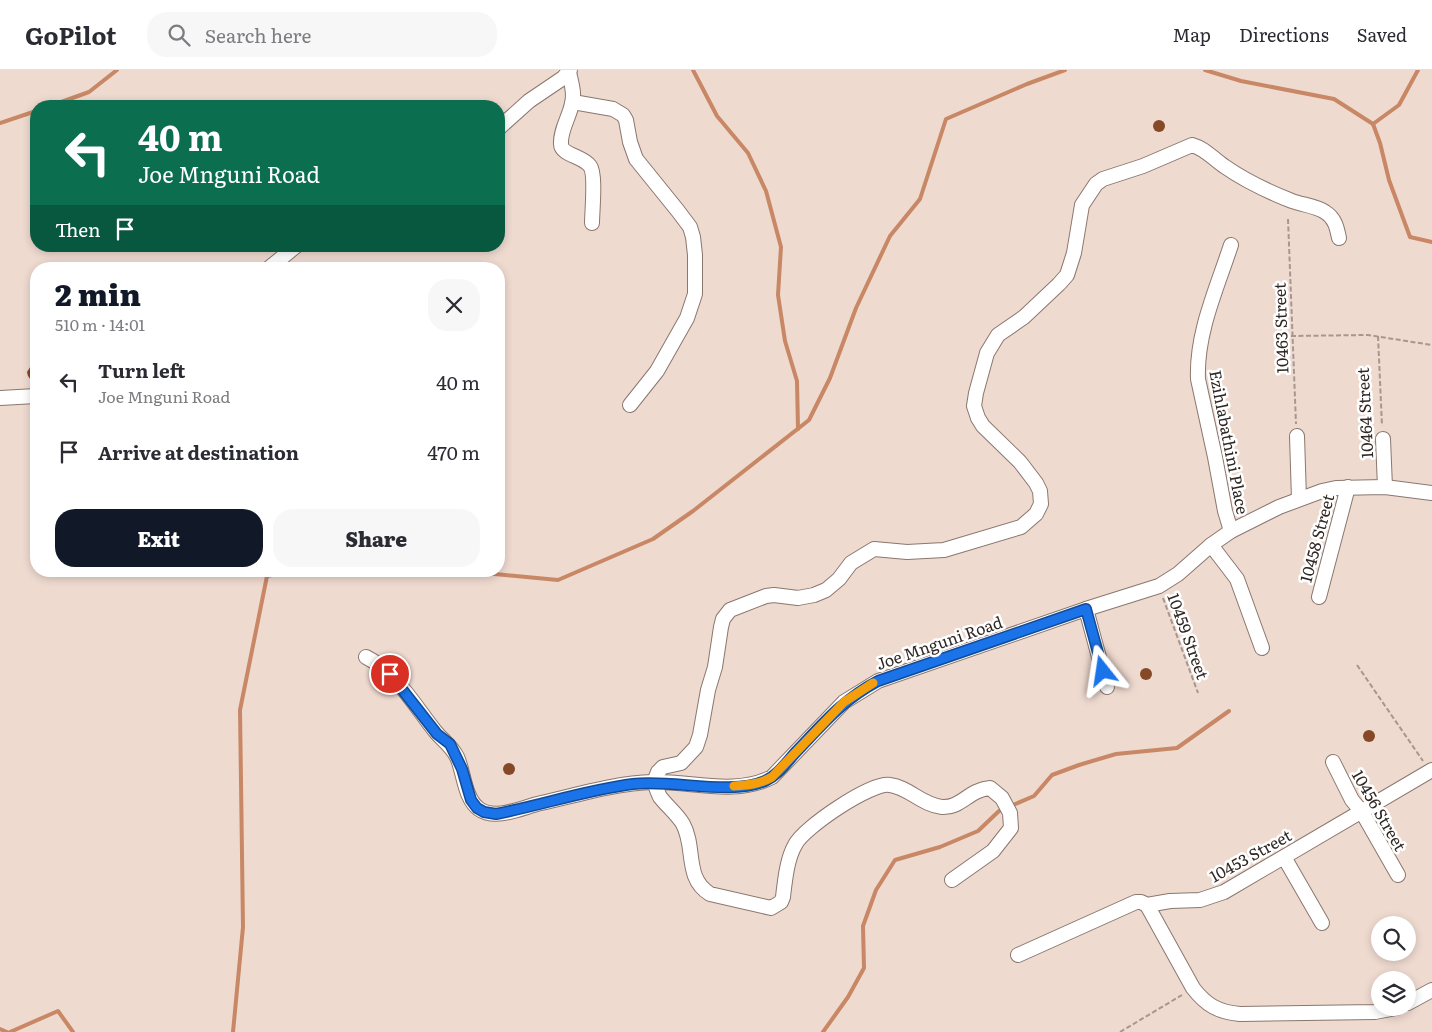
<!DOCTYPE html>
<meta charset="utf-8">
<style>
body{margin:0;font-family:Literata,serif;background:#f7f7f7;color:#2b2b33;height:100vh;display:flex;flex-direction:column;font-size:19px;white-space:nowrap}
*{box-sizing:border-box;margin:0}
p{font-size:16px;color:#7c7c81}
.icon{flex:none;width:28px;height:28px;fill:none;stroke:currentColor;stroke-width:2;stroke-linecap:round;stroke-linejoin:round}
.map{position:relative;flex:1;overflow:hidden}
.sheet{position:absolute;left:30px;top:192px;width:475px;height:315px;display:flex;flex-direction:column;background:#fff;border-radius:20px;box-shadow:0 2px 8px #0003}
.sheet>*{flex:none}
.top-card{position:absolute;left:30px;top:30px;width:475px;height:152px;border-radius:20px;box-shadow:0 2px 8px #0003;background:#0b6e4f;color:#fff;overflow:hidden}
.controls{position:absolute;left:1371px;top:846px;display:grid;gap:10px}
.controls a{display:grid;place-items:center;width:45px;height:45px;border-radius:50%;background:#fff;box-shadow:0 2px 8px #0003;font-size:25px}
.pin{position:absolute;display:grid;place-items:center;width:42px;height:42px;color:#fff;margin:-21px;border:2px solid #fff;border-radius:50%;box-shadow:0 1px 5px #0007}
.me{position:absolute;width:55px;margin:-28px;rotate:345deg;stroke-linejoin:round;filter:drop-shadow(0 0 4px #0008)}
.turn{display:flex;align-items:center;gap:18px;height:105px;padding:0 25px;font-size:22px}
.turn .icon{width:65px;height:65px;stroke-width:2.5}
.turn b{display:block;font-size:35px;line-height:42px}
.then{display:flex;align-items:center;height:48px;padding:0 25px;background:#0003;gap:10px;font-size:19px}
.round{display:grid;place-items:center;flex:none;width:52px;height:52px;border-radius:20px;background:#f7f7f7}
.summary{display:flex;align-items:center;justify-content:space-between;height:85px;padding:0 25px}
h1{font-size:30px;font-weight:800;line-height:38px;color:#111827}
.button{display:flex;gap:10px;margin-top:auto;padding:10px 25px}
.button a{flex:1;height:58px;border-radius:20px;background:#111827;color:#fff;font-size:20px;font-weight:800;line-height:58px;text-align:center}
.button a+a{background:#f7f7f7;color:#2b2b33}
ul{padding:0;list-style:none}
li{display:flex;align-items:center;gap:15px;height:70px;padding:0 25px}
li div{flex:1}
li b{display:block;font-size:19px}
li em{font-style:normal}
header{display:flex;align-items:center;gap:30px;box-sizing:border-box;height:70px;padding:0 25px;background:#fff;border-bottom:1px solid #e1e1e2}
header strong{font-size:24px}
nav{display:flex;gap:28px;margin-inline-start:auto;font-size:18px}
.search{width:350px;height:45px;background:#f7f7f7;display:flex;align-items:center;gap:12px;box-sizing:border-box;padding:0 18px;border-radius:20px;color:#7c7c81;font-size:19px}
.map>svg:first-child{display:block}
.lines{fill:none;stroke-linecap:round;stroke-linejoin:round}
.stream{stroke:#c88765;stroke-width:4}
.building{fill:#854928}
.minor-casing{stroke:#8a776e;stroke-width:16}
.path{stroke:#a7978f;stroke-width:2;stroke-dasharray:5 2.5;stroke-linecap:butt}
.minor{stroke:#fff;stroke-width:14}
.route-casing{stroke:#114b97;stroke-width:12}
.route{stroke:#1a73e8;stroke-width:9}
.slow{stroke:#f59e0b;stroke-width:9}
.labels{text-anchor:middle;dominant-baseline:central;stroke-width:5;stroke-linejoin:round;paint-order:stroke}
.street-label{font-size:16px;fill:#2f2723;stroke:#fff}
</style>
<header>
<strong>GoPilot</strong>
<div class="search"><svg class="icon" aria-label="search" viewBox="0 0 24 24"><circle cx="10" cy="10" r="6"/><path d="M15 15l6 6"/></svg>Search here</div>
<nav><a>Map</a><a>Directions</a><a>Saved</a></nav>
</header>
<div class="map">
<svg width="1432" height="962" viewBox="0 0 1432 962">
<rect width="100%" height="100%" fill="#efdad0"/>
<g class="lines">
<g class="stream">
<polyline points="693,0 717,46 748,83 766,121 781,177 778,225 785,271 797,311 798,359"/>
<polyline points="1205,0 1241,11 1334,29 1373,54 1380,73 1389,110 1410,167 1432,172"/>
<polyline points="50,36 89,22 117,0"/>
<polyline points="0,53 36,41"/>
<polyline points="1373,54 1399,35 1418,0"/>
<polyline points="464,501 558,510 653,469 693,441 809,350 830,308 856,238 890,166 920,129 946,49 1027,14 1065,0"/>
<polyline points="0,959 7,962"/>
<polyline points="10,962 58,941 73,962"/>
<polyline points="233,962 243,857 240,640 267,506 293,501"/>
<polyline points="823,962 848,927 864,898 863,856 876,820 895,790 940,777 978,761 999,741 1034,726 1052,705 1079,695 1116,684 1177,678 1229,641"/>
</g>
</g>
<g class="building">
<circle cx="1159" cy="56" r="6"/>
<polygon points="36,288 36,317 28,306 27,302"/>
<circle cx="1146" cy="604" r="6"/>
<circle cx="1369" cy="666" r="6"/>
<circle cx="509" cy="699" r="6"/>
</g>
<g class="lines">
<g class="minor-casing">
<g id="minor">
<path d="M569,2C571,12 575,23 572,33C570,46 560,60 561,74C561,85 583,86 590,96C596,104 592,142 592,153"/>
<polyline points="573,32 613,39 623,45 626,50 630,72 636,89 678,141 690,157 693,167 695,185 695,224 687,248 657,301 630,335"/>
<polyline points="499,58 529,31 563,8 570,0"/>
<polyline points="268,199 296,176"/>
<polyline points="0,328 36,326"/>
<polyline points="1297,366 1299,429"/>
<polyline points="1383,369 1385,417"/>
<path d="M1231,461L1225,441L1215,387L1198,309C1196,263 1217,218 1231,175"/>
<polyline points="1211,475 1237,509 1262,578"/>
<polyline points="1319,527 1348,417"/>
<polyline points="1086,539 1107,617"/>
<path d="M366,587C396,602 415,636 435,661C443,671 451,675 457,687C464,702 464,728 479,739C496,751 523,737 541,733C577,725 615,713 653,712C692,711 735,726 772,707L844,632L878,611L1086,539L1159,516L1178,504L1211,475L1231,461L1279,437L1322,421L1336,418L1385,417L1432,423"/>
<polyline points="1333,692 1352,730 1362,742 1398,805"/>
<polyline points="1284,787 1322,853"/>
<path d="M952,810L993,781L1011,758L1010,743L1002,728L990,718C968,720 962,738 942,737C922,735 908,717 890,715C871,712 803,758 795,775C787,789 785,810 783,827L781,832L771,838L710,824C684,808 696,778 683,754C677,744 667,736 660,727C658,723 656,717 654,712L658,702L663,697L681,693L696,677L700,665L708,620L715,597L721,557L723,549L730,540L766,526L774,525L798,528L814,525L826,520L839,509L851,493L874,479L907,482L944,480L1021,457L1036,444L1041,434L1040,421L1036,413L1020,392L983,356L978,348L974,336L976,323L987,283L998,265L1024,247L1059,214L1067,205L1074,183L1082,135L1096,114L1103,109L1143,96L1192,75C1206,79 1212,88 1224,96C1244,110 1269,122 1292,131C1303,135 1316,136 1325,142C1335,148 1337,158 1339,168"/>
<path d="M1147,835L1193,918C1206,935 1218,942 1240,944L1375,942L1396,938"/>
<polyline points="1018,885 1136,832 1141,832 1147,835 1170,831 1200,830 1224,822 1432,700"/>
<polyline points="1408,933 1432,920"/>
</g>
</g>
<g class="path">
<polyline points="1288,149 1296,354"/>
<polyline points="1291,266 1368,265 1432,275"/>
<polyline points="1378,266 1382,356"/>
<polyline points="1163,528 1198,623"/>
<polyline points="1357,595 1423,691"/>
<polyline points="1120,962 1182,925"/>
</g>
<use href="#minor" class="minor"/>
</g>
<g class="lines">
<g class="route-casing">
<path id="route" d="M390,604L437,664L450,674L462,699L471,730L477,738L484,742L496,744C542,735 586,720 633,714C671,709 731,726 765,711C778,705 786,693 795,683C822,655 842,630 878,611L1086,539L1103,601"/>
</g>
<use href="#route" class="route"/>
<path class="slow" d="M734,716C748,715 760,714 772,707L844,632L873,613"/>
</g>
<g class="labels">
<g class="street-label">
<text transform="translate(1280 258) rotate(-92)">10463 Street</text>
<text transform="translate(1364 343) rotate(-93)">10464 Street</text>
<text transform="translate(1230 372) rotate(79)">Ezihlabathini Place</text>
<text transform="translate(1316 468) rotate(-75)">10458 Street</text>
<text transform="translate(1189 566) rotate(70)">10459 Street</text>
<text transform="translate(939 572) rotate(-19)">Joe Mnguni Road</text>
<text transform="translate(1380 740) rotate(60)">10456 Street</text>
<text transform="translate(1250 785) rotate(-29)">10453 Street</text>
</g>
</g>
</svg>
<div class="controls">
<a><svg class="icon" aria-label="search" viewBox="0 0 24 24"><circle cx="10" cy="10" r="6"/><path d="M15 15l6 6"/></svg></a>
<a><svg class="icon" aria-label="layers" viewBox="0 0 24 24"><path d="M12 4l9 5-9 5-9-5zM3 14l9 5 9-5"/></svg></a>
</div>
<div class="pin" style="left:390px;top:604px;background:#d93025"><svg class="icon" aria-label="arrive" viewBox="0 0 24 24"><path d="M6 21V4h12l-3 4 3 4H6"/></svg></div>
<svg class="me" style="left:1103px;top:601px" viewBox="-20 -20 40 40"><path d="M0-17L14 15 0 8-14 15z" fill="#1a73e8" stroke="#fff" stroke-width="4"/></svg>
<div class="top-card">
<div class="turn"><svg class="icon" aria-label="left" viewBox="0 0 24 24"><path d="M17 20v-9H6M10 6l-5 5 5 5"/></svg><div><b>40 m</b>Joe Mnguni Road</div></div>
<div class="then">Then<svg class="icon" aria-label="arrive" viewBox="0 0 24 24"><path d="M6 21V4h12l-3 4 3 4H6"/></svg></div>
</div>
<section class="sheet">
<div class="summary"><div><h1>2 min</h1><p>510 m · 14:01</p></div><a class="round"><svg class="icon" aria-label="close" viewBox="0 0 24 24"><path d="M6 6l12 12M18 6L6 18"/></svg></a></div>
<ul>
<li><svg class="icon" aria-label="left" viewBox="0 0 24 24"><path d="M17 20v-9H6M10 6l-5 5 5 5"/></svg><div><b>Turn left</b><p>Joe Mnguni Road</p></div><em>40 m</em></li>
<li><svg class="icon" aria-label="arrive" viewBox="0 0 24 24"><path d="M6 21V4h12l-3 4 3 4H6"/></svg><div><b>Arrive at destination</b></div><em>470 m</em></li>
</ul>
<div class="button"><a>Exit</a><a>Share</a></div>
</section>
</div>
